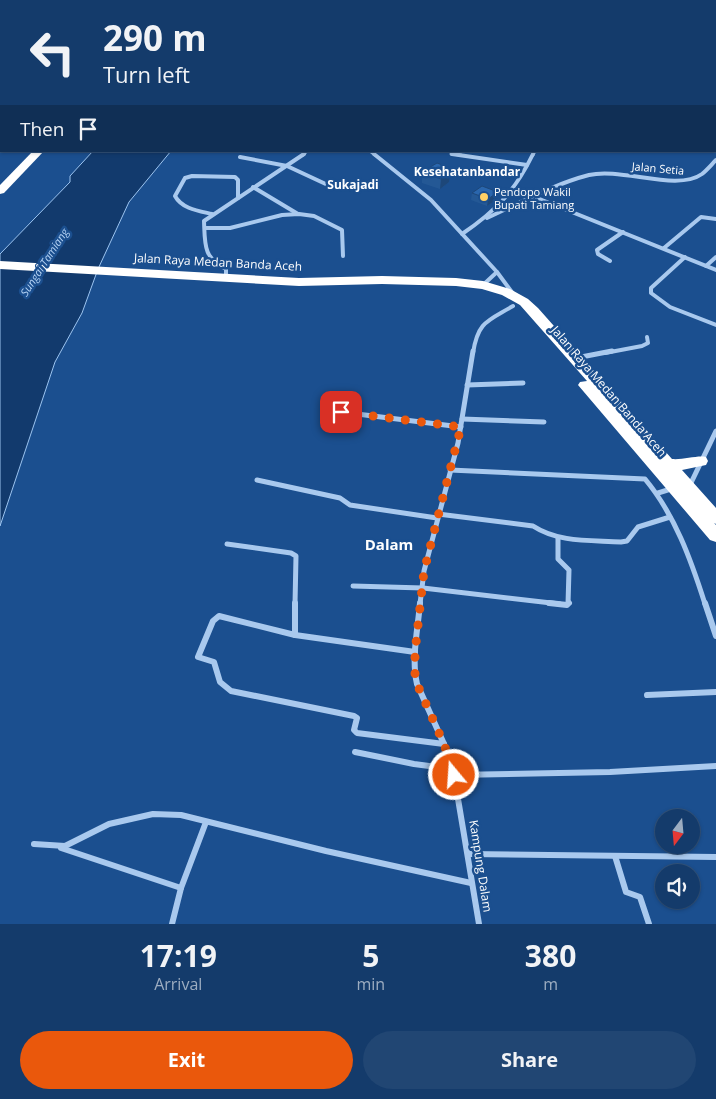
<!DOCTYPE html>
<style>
body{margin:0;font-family:"Open Sans",sans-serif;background:#214673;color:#f1f3f6;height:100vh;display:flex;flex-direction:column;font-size:19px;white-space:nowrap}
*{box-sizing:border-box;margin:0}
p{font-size:16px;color:#9dadc1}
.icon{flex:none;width:28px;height:28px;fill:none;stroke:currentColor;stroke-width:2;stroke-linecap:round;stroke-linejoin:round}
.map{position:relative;height:924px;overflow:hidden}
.panel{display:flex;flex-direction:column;background:#143b6b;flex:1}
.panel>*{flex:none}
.banner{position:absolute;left:0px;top:0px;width:716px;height:152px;box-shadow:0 1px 4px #0004,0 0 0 1px #33557e;background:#143b6b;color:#f1f3f6;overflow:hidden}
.needle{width:32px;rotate:196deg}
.buttons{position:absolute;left:655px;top:809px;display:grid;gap:10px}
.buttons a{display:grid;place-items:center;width:45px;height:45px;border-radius:50%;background:#143b6b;box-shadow:0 1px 4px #0004,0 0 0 1px #33557e;font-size:25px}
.pin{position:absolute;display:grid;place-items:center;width:42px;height:42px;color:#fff;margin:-21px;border-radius:10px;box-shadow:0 2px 8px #0006}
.me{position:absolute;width:55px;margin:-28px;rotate:342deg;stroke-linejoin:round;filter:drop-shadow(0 0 4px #0008)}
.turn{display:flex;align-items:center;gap:18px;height:105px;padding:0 20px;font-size:22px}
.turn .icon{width:65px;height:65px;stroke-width:2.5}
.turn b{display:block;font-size:35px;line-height:42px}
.then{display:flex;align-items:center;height:48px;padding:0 20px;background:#0003;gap:10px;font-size:19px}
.eta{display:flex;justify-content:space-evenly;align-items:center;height:85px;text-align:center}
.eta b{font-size:30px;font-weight:700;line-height:35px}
.cta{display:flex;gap:10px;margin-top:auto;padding:10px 20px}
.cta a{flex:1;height:58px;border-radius:30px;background:#ea580c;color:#fff;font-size:20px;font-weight:700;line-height:58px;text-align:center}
.cta a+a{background:#214673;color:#f1f3f6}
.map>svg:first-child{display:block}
.water{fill:#123a6d;stroke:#9cc4f0}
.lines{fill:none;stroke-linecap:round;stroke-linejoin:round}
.river{stroke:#123a6d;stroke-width:18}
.street-far3{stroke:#a9c9ee;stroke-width:3}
.street-far2{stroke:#a9c9ee;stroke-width:4}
.street-far1{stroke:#a9c9ee;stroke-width:5}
.street{stroke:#a9c9ee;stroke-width:6}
.secondary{fill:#d6e6fa;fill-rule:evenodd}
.highway{fill:#fff;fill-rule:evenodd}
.wall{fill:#245895}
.shaded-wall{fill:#1d4779}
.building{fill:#2a66ad;stroke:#1d4779}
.route{stroke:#ea580c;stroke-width:9;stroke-dasharray:0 16.2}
.poi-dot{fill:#ffd166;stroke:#1b4f8f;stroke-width:2}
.labels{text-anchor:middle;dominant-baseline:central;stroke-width:5;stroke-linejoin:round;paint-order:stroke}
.far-street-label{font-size:11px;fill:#fff;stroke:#1b4f8f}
.far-poi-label{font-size:11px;fill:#fff;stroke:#1b4f8f;text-anchor:start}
.far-water-label{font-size:11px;font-style:italic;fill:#b5d3f5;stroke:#1b4f8f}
.far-quarter-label{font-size:12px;font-weight:bold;fill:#fff;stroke:#1b4f8f}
.street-label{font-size:12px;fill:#fff;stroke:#1b4f8f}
.quarter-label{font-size:15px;font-weight:bold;fill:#fff;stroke:#1b4f8f}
</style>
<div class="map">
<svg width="716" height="924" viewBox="0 0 716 924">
<rect width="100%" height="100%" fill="#1b4f8f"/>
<polygon class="water" points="93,151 171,151 129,202 98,269 82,313 55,362 0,526 0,254 70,182 70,176"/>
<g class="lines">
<polyline class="river" points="478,1 479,0"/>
<g class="street-far3">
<polyline points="20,0 26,1"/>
<polyline points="369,0 372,1"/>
<polyline points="9,1 11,0"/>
<polyline points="370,151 375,155"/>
<polyline points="451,154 461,155"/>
<polyline points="303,155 307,151"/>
<polyline points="533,155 535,151"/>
</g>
<g class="street-far2">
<polyline points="374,154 431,200 497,272 514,295"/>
<polyline points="452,154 527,165"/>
<polyline points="240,157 287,166 330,186"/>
<polyline points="253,187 298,214"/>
<polyline points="537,198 716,270"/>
<path d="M212,214C199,211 182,209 175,196L185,178L192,176L235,177L238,180V198"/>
<path d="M487,218C520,203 554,184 589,175C621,167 677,192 702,174C707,170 712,164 716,160"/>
<polyline points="205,228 230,228 282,215 299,214 314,216 342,230 343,256"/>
<path d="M462,234C496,211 515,191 533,154"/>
<polyline points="664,248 701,217 716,219"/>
<polyline points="685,257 651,288 651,293 670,307 716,325"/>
<polyline points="610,261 598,254 597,250 623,232"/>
<polyline points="706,266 716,257"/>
<path d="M226,277V269C203,258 205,244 204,221L304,154"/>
<polyline points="483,285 497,272"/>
<path d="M473,353C478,321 488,321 513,306"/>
<polyline points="605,353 642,346 648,343 647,337"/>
</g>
<g class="street-far1">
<polyline points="576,358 612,351"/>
<polyline points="467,385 523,383"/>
<polyline points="341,412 461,427"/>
<polyline points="462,419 544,422"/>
<path d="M450,470L645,479C675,515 691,560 705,604"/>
<polyline points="257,480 340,498 350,505 437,518"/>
<polyline points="689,487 716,431"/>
<polyline points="658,493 674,488"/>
<path d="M438,514L533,526C559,543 591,540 621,542L627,541L638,527L670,517"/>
<polyline points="558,538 558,559 569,570 568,604"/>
<polyline points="227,544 291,553 296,556 295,604"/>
<polyline points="353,586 423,588 560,604"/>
<polyline points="420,604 424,571 458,443 473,351"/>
</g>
<g class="street">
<path d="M420,603C418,629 411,658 417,684L444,744L454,775L479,924"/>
<polyline points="549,603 567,605 569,603"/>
<polyline points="705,603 716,636"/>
<polyline points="295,635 295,603"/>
<polyline points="415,652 295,635 219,616 213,621 198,657 214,662 220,682 231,691 354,716 357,718 354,730 357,733 444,744"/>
<polyline points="647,695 716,692"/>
<polyline points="355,752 414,764 452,769"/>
<polyline points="454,775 610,772 716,766"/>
<polyline points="34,844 65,846 109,824 153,814 181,815 326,851 471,883"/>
<polyline points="61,848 181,888"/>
<polyline points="468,854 716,857"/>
<polyline points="615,856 626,892 640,897 649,924"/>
<polyline points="172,924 181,888 206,822"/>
</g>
<g class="secondary">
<rect x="81" y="0" width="6" height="1"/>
<polygon points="0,41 1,42 1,46 0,46"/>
</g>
<g class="highway">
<rect x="250" y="0" width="8" height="1"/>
<polygon points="33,151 44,151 4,193 0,194 0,185"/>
<path d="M0,261L299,278L382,276L456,278L483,281L510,289L528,299L538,308L672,459C683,460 698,455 706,457L708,461L706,465L682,470L716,508V524L714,523L716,525V542L710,540L578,385L580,382L587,381L520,305L502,295L482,289L456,286L382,284L299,286L0,269Z"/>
</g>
</g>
<g class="wall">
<polygon points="445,167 449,172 449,182 440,189 422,183 422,172"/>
<polygon points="498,192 497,199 487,206 471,200 472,193"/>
</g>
<g class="shaded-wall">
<polygon points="445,166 444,176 446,171 449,169 449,173 450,172 449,182 440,189 441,179 444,167"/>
<polygon points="498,192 497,199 487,206 488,199"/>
</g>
<g class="building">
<polygon points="437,163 445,166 444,167 449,169 446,171 450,172 441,179 422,172"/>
<polygon points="482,186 498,192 488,199 472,193"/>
</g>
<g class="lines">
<polyline class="route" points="341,412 461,427 424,571 415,652 415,674 417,684 444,744 454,775"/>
</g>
<circle class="poi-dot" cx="484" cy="197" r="5"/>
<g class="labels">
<g class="far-street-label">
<text transform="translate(658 168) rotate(5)">Jalan Setia</text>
</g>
<g class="far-poi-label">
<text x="494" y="191">Pendopo Wakil<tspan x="494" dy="13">Bupati Tamiang</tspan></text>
</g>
<g class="far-water-label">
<text transform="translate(44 262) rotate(-57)">Sungai Tamiang</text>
</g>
<g class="far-quarter-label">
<text x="467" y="171">Kesehatanbandar</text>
<text x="353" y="184">Sukajadi</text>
</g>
<g class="street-label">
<text transform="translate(218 262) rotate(3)">Jalan Raya Medan Banda Aceh</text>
<text transform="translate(609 391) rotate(49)">Jalan Raya Medan Banda Aceh</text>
<text transform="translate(481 866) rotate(81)">Kampung Dalam</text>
</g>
<g class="quarter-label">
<text x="389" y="544">Dalam</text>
</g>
</g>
</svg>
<div class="buttons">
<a><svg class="needle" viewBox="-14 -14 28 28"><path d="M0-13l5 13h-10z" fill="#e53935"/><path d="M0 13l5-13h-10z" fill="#9dadc1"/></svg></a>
<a><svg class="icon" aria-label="sound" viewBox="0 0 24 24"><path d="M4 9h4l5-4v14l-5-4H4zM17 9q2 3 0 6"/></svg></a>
</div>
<div class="pin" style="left:341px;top:412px;background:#d93025"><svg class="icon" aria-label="arrive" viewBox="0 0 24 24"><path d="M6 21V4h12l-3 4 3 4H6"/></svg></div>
<svg class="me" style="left:454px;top:775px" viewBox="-20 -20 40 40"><circle r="17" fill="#ea580c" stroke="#fff" stroke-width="3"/><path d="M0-11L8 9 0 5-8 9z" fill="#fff"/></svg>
<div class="banner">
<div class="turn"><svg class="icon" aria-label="left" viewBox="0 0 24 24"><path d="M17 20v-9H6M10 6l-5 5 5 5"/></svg><div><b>290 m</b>Turn left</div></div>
<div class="then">Then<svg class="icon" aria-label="arrive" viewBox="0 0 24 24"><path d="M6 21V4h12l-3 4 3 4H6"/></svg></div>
</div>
</div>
<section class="panel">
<div class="eta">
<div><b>17:19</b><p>Arrival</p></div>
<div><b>5</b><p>min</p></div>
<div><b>380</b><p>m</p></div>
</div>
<div class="cta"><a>Exit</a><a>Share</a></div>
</section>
